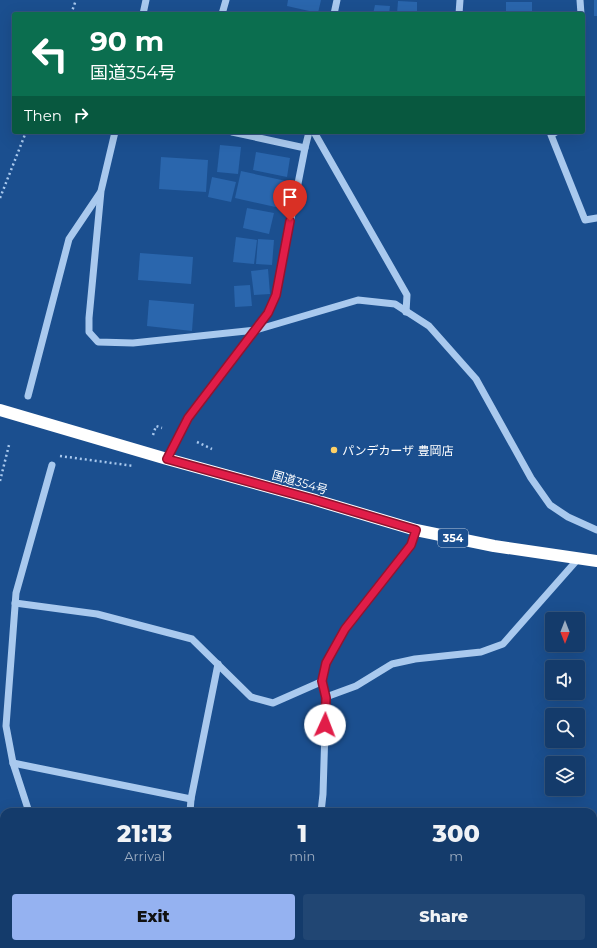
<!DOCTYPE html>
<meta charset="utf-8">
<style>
body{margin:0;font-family:Montserrat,"Noto Sans JP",sans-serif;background:#214673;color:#f1f3f6;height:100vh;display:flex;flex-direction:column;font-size:15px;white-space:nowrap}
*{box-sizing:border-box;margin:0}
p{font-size:13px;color:#9dadc1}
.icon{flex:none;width:22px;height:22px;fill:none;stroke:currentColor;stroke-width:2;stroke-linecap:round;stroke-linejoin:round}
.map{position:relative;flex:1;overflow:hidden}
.drawer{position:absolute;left:0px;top:808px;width:597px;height:140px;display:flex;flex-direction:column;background:#143b6b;border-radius:12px 12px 0 0;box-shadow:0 4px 16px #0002,0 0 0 1px #33557e}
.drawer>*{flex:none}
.top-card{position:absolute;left:12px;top:12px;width:573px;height:122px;border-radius:4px;box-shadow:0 4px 16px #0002,0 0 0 1px #33557e;background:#0b6e4f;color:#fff;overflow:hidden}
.needle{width:26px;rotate:180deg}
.tools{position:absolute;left:545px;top:612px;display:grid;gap:8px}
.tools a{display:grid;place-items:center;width:40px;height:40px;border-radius:4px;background:#143b6b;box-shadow:0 4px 16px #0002,0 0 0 1px #33557e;font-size:20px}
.pin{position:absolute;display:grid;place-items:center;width:34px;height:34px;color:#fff;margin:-41px -17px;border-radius:50% 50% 50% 0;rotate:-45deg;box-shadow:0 0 4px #0007}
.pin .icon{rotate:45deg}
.me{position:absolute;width:44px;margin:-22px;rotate:2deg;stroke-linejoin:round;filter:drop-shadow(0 0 3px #0008)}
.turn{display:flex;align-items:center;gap:14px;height:84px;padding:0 12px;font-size:18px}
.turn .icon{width:52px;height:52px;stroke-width:2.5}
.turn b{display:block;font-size:28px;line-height:34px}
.then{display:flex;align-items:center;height:38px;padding:0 12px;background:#0003;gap:8px;font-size:15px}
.eta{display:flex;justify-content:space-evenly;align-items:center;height:68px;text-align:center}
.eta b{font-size:24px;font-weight:800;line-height:28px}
.primary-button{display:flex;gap:8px;margin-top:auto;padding:8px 12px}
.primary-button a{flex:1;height:46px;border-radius:4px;background:#95b2f1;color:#111;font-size:16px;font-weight:800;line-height:46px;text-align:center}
.primary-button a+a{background:#214673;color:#f1f3f6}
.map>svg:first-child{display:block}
.building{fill:#2a66ad}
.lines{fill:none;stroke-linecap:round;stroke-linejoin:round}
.path{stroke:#a9c9ee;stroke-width:2.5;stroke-dasharray:2 3;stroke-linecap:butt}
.minor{stroke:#a9c9ee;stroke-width:7}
.highway{stroke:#fff;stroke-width:12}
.route-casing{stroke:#92132f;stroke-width:10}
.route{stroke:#e11d48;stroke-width:7}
.poi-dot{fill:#ffd166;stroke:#1b4f8f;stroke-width:1.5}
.labels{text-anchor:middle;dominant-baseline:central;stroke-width:4;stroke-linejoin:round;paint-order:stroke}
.shield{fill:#1b4f8f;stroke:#bbcadd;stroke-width:1}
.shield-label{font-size:11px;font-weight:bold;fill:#fff}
.poi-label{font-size:12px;fill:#fff;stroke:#1b4f8f;text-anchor:start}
.street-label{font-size:12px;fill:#fff;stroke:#1b4f8f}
</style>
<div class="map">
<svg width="597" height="948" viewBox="0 0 597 948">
<rect width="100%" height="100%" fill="#1b4f8f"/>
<g class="building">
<polygon points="288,0 321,0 318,13 287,6"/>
<rect x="594" y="0" width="3" height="16"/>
<polygon points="398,1 417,2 417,14 397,14"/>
<rect x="506" y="2" width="26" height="12"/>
<polygon points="375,5 390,6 389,14 373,14"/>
<polygon points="294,11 305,13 305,14 293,14"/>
<polygon points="220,145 241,147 238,174 217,172"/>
<polygon points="256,152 290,158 287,177 253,170"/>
<polygon points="161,157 208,160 206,192 159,189"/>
<polygon points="241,171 286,181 280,208 235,198"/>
<polygon points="212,177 236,182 231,202 208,197"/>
<polygon points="247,208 274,213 269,234 243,228"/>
<polygon points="236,237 257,240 254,264 233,262"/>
<polygon points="258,239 274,240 272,265 256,264"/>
<polygon points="140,253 193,257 191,284 138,280"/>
<polygon points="268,269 270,294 254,295 251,271"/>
<polygon points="250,285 252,306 235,307 234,286"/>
<polygon points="149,300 194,304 192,331 147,326"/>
</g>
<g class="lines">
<g class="path">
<polyline points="71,14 76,0"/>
<polyline points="0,198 26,132"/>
<polyline points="153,435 156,426 162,428"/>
<polyline points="197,442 212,449"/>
<polyline points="60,456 134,466"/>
<polyline points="0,481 9,445"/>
</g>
<g class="minor">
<polyline points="580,0 581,14"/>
<polyline points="143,14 146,0"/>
<polyline points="222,14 226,0"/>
<polyline points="334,14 337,0"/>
<polyline points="459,14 460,0"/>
<polyline points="115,132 101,191 89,318 89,332 98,342 133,343 256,330 358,300 395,304 429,326 476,379 531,478 550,505 568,517 597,530"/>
<polyline points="232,132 305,148"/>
<polyline points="314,132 407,295 406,312"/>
<polyline points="556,132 551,135 585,220 597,218"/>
<polyline points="28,396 69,239 100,193"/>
<polyline points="167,459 188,418 268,313 276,295 305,148 309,132"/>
<polyline points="15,603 97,614 192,639 251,697 273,703 323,681"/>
<polyline points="326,697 356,686 392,664 415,659 481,652 503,644 578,559"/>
<polyline points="13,763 191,799"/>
<polyline points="29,812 13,763 6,726 16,593 52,465"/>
<polyline points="190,812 191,799 218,664"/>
<polyline points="321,812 323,794 326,697 323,681 326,663 345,629 411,545 416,530"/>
<polyline points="593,940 597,941"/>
<polyline points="308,944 309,948"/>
<polyline points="22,948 23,944"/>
<polyline points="411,948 413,944"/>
</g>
<polyline class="highway" points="0,410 167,459 312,499 416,530 494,546 597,561"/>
</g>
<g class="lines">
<g class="route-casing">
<polyline id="route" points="290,221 276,295 268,313 188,418 167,459 312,499 416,530 411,545 345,629 326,663 322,681 326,698 325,725"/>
</g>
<use href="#route" class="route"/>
</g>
<circle class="poi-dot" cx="334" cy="450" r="4"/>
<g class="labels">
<rect class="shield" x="438" y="529" width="30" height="18" rx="3"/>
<g class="shield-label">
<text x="453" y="538">354</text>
</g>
<g class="poi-label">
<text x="342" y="450">パンデカーザ 豊岡店</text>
</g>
<g class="street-label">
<text transform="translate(300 482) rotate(16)">国道354号</text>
</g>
</g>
</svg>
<div class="tools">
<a><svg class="needle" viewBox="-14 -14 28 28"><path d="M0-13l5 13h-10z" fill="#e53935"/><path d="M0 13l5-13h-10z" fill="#9dadc1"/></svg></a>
<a><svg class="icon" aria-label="sound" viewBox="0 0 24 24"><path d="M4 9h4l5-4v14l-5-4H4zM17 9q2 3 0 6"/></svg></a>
<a><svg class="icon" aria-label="search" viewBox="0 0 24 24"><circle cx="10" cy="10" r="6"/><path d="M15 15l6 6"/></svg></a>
<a><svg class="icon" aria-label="layers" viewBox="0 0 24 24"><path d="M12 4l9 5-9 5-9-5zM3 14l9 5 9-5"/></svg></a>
</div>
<div class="pin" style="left:290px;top:221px;background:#d93025"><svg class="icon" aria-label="arrive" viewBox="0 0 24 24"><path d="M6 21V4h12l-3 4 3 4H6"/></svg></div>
<svg class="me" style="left:325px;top:725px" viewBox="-20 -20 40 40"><circle r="19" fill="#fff"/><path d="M0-13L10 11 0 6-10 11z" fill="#e11d48"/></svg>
<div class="top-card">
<div class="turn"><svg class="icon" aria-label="left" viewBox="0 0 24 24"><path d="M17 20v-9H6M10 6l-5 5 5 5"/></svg><div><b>90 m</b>国道354号</div></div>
<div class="then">Then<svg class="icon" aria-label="right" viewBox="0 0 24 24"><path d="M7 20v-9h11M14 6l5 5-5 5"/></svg></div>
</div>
<section class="drawer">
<div class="eta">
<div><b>21:13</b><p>Arrival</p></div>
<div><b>1</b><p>min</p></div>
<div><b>300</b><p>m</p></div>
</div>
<div class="primary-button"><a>Exit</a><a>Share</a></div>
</section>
</div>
